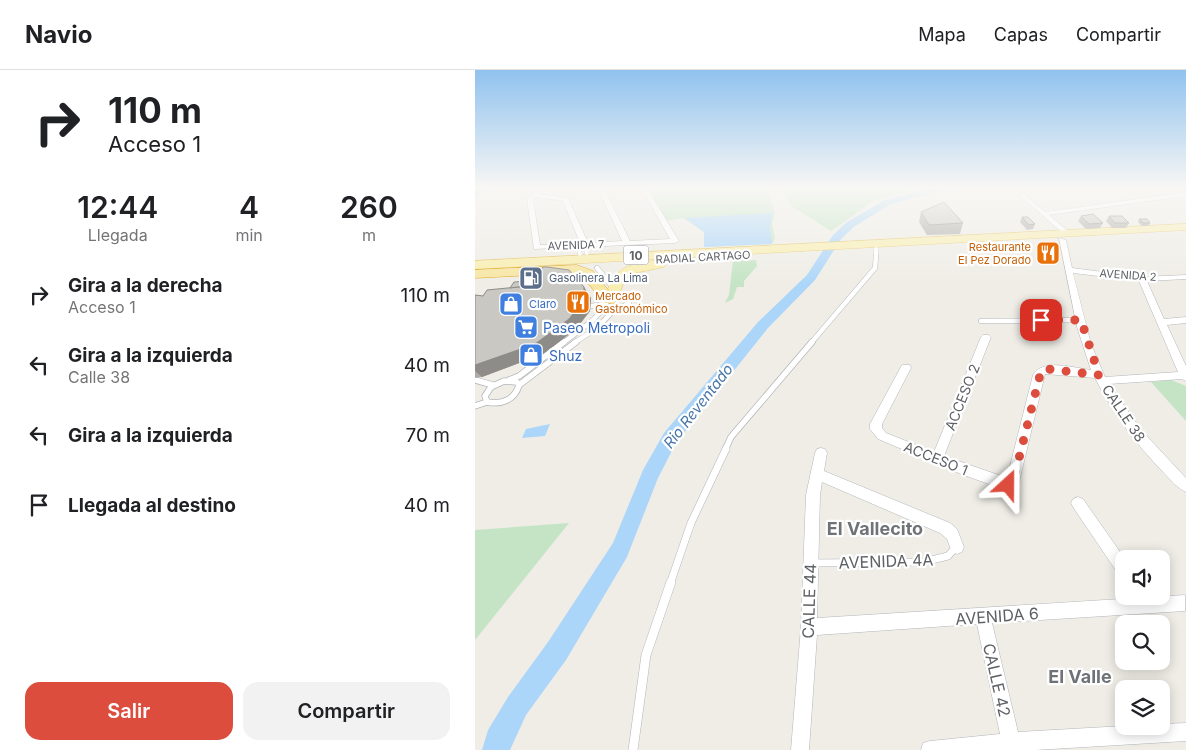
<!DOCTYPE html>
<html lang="es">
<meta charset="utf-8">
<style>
body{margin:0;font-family:Inter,sans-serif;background:#f2f2f2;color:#202124;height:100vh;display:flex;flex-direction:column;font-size:19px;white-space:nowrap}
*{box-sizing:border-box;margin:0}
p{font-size:16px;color:#757577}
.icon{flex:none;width:28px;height:28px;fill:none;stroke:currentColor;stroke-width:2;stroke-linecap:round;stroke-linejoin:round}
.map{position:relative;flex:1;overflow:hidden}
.drawer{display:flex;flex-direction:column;background:#fff;width:475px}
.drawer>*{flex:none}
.guide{background:#fff;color:#202124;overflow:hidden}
.buttons{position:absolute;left:640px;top:480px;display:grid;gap:10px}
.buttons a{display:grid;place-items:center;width:55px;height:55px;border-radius:10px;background:#fff;box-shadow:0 2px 12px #0003;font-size:25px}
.pin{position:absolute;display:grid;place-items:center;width:42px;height:42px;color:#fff;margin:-21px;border-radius:10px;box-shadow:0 2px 8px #0006}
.me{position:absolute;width:55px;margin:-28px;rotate:24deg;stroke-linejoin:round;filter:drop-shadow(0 0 4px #0008)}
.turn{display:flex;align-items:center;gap:18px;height:105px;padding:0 25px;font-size:22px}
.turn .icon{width:65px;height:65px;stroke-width:2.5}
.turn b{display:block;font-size:35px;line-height:42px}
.eta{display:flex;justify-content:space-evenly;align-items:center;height:85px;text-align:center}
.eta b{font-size:30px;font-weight:600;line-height:35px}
.button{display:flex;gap:10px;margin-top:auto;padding:10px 25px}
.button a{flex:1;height:58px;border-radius:15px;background:#dc4d3e;color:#fff;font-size:20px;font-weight:600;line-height:58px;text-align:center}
.button a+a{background:#f2f2f2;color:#202124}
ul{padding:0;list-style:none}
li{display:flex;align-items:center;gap:15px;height:70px;padding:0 25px}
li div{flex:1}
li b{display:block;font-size:19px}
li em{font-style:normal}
header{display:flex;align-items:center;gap:30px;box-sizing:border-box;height:70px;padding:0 25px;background:#fff;border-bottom:1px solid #e0e0e0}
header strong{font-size:24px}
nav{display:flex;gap:28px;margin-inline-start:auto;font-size:18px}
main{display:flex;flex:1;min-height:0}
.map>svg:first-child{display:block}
.green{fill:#c4e4c5}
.water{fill:#acd6f9}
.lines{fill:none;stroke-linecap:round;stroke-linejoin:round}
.river{fill:#acd6f9;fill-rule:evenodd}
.service-far4-casing{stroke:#b3b6ba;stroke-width:4.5}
.service-far3-casing{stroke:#b3b6ba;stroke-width:5.5}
.service-far2-casing{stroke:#b3b6ba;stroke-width:7}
.service-far1-casing{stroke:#b3b6ba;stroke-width:8}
.service-casing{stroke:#b3b6ba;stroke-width:10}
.minor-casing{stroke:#b3b6ba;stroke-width:1}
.primary-casing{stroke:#e7c567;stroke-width:1}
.trunk-casing{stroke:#e3a411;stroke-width:1}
.service-far4{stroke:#fff;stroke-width:4}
.service-far3{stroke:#fff;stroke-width:4.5}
.service-far2{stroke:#fff;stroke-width:5.5}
.service-far1{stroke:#fff;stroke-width:7}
.service{stroke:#fff;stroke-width:9}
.minor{fill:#fff;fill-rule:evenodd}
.primary{fill:#f9eeb1;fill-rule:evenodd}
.trunk{fill:#f7e6a4;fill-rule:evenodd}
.wall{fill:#aeaca7}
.shaded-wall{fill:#8d8c88}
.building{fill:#cac8c2;stroke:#8d8c88}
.route{stroke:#dc4d3e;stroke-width:9;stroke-dasharray:0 16.2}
.labels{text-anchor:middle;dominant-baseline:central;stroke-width:4.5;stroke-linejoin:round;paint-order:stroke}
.far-street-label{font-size:11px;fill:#5e6165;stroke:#fff}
.far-food-label{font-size:11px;fill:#c56008;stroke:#fff;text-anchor:end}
.far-service-label{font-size:11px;fill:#4e5e75;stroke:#fff;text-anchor:start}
.far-shop-label{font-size:11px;fill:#366cbe;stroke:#fff;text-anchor:start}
.shield{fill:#fff;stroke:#8e9093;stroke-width:1}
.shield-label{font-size:12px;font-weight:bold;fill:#5e6165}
.shop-label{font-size:14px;fill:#366cbe;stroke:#fff;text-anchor:start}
.street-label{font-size:14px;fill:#5e6165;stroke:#fff}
.water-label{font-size:15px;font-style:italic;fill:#4a77aa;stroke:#fff}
.near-street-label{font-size:16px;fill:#5e6165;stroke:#fff}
.near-neighbourhood-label{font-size:18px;font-weight:bold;fill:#6f7377;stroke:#fff}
</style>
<header>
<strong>Navio</strong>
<nav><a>Mapa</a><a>Capas</a><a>Compartir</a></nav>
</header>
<main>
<section class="drawer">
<div class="guide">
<div class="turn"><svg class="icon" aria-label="right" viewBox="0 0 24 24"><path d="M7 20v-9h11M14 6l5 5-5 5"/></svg><div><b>110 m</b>Acceso 1</div></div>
</div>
<div class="eta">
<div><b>12:44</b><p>Llegada</p></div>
<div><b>4</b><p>min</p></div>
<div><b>260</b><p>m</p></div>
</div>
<ul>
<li><svg class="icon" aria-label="right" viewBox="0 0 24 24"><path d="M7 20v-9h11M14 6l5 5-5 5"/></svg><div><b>Gira a la derecha</b><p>Acceso 1</p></div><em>110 m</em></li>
<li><svg class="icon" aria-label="left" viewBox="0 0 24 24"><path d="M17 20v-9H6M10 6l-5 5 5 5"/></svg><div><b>Gira a la izquierda</b><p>Calle 38</p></div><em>40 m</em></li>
<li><svg class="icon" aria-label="left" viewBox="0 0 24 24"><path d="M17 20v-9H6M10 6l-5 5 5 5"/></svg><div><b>Gira a la izquierda</b></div><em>70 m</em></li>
<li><svg class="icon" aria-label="arrive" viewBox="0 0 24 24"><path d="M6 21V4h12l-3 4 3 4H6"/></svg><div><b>Llegada al destino</b></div><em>40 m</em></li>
</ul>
<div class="button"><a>Salir</a><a>Compartir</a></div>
</section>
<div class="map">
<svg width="711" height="680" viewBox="0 0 711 680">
<rect width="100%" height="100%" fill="#efede6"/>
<g class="green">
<polygon points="169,118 292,118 300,143 297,154 300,168 297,174 229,177 229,162 209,148 189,151"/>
<polygon points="305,118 446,118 400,130 356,161 316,136"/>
<polygon points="281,190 282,196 269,211 269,217 262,217 258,229 250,233 254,225 258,191"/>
<polygon points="696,310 711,316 711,351 676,312"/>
<polygon points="94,453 0,570 0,460"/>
</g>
<g class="water">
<polygon points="297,143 295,157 297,174 229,177 229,162 209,148"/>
<polygon points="75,354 70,366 47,368 51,359"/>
</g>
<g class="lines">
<g class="river">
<polygon points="2,118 13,118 0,127 0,120"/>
<polygon points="458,118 475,118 416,134 380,156 366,169 340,210 293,258 201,373 183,408 152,487 91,590 51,645 35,680 7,680 13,660 33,627 73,572 138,473 168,400 189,363 283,252 332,205 358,165 372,152 410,130"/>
</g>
<g class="service-far4-casing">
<g id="service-far4">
<polyline points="104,180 105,184"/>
<polyline points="111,180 112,183"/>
<polyline points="401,187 401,179"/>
</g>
</g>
<g class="service-far3-casing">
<g id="service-far3">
<polyline points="122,198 140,220"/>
<polygon points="142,227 152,228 154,233 142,240 131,239 131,232"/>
<polyline points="116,236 130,234"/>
<polyline points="506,251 606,250"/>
<polyline points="88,273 117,251 130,237"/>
<polyline points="99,273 122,258 138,241"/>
<polyline points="336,273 400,198 401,186"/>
</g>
</g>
<g class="service-far2-casing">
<g id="service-far2">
<polyline points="0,310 18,315"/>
<polyline points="34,310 44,306 89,272"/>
<path d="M29,311L42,312L44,315C40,330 26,335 12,332L10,326L16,317Z"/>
<polyline points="44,315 101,272"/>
<polyline points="0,336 12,332"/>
<polyline points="250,380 256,367 337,272"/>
</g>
</g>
<g class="service-far1-casing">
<g id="service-far1">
<polyline points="338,493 448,492 473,486 481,477"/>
<polyline points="195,514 216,453 251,379"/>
</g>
</g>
<g class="service-casing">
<polyline id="service" points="158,680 171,585 196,512"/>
</g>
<g class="minor-casing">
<g id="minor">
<path d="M63,118H70L65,124L93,128L113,173L147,171L123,118H129L155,171L195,169L166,118H172L204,171L200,173L59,179L52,129ZM61,127L88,131L105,173L65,175L58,129Z"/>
<polygon points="711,122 711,126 574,145 593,161 594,163 590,165 544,125 549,124 570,142"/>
<path d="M584,168L591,170L597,198L667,207L711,205V209L672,211L689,249L711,247V253L692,255L711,296V311L707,309L634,314L667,361L711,408V422C702,418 695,409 688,402C661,374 638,343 620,308L570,304L544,412L543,416L533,421L486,404L403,369L395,359V354L427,295H435L436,298L407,354V358L411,363L459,382L506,267L508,265H514L516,267L469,386L532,408L558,305C568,288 599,298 616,300L602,257ZM598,203L664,211L703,302L630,307L616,274Z"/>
<polygon points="346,378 350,379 352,383 349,401 475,453 482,459 489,477 487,482 482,484 477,482 472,469 465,463 347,412 345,425 342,548 710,525 710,541 517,553 543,662 649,656 686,656 686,654 711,653 711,671 560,680 446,680 448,673 455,671 525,664 502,554 342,565 334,680 316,680 326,557 331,425 340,383 342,379"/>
<polygon points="603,427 608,429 650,489 649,507 644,505 598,437 596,433 598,429"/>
</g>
</g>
<g class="primary-casing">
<g id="primary">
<polygon points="711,154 711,160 0,199 0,191"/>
<path d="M185,190L191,194L189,197L155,204L149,211L145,222H135L133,219C142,194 162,193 185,190Z"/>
</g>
</g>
<g class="trunk-casing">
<polygon id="trunk" points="102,195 118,201 141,230 139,233 129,233 108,207 100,203 0,208 0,200"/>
</g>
<use href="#service-far4" class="service-far4"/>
<use href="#service-far3" class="service-far3"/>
<use href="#service-far2" class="service-far2"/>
<use href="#service-far1" class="service-far1"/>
<use href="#service" class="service"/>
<use href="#minor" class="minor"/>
<use href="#primary" class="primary"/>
<use href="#trunk" class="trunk"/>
</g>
<g class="wall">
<polygon points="446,142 488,153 485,164 452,165 444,152"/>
<polygon points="606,146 628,153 625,158 611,159 603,151"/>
<polygon points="634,146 654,153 651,158 637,158 631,151"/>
<polygon points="547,147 560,154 558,159 552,160 545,152"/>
<polygon points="664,149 675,153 673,156 667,156 663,152"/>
<polygon points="55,214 116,228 115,241 101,259 68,284 7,307 0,308 0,225 8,226 35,218"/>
</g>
<g class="shaded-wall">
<polygon points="54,211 57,217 50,217"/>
<polygon points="109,217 116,228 115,241 101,259 68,284 7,307 0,301 0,295"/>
</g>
<g class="building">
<polygon points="469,132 488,153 454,155 446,142"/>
<polygon points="618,144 628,153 614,154 606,146"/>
<polygon points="634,146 647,146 654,153 640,153"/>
<polygon points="547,147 553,147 560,154 554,155"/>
<polygon points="664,149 672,149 675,153 669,153"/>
<polygon points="68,197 72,197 94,200 109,217 109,230 94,249 60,274 0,295 0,225 8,226 12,220 53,216"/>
<polygon points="54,211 50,216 35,218 39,212"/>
</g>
<linearGradient id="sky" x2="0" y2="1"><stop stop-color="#90c2ef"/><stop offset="0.55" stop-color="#f8f7f4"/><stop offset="1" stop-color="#f8f7f4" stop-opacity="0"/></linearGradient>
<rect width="711" height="214" fill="url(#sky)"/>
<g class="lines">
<polyline class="route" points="533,415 538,412 566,301 573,299 624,305 606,250 566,250"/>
</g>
<defs>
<g id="restaurant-square" transform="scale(1.25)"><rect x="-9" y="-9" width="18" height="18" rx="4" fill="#e8710a" stroke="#fff"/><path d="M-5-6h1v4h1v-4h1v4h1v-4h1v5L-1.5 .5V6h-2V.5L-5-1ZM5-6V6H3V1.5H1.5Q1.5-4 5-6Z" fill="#fff"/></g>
<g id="fuel-square" transform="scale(1.25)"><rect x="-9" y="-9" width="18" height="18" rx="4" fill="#5c6f8a" stroke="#fff"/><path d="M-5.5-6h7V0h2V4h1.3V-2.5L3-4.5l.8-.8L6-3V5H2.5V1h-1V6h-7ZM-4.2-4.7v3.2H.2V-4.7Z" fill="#fff"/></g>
<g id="shop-square" transform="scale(1.25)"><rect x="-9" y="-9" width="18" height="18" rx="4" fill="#3f7fe0" stroke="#fff"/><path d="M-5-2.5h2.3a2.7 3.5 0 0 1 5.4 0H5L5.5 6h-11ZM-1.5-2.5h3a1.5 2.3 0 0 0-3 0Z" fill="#fff"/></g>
<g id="supermarket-square" transform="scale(1.25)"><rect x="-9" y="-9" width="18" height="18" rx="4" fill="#3f7fe0" stroke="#fff"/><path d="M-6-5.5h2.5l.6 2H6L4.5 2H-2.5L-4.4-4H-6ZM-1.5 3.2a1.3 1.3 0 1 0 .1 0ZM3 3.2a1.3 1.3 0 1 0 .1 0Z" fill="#fff"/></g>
</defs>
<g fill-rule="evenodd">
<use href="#restaurant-square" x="573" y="183"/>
<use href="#fuel-square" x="56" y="208"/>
<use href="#restaurant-square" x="103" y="232"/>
<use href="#shop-square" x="36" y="234"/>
<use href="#supermarket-square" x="51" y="257"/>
<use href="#shop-square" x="56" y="285"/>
</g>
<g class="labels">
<g class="far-street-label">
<text transform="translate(101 175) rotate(-2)">AVENIDA 7</text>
<text transform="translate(228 187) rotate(-3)">RADIAL CARTAGO</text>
<text transform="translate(653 205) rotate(4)">AVENIDA 2</text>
</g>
<g class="far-food-label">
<text x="556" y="177">Restaurante<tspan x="556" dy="13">El Pez Dorado</tspan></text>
<text x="120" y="226" text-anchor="start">Mercado<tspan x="120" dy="13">Gastronómico</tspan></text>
</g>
<g class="far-service-label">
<text x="74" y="208">Gasolinera La Lima</text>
</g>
<g class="far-shop-label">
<text x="54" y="234">Claro</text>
</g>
<rect class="shield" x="148.5" y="175.5" width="25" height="19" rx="4"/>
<g class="shield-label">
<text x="161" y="185">10</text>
</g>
<g class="shop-label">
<text x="68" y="257">Paseo Metropoli</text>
<text x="74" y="285">Shuz</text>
</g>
<g class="street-label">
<text transform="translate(487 327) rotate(-68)">ACCESO 2</text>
<text transform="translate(649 343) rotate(56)">CALLE 38</text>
<text transform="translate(461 388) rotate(22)">ACCESO 1</text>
</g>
<g class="water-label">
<text transform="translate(223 336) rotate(-52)">Rio Reventado</text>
</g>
<g class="near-street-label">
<text transform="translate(411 491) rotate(-2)">AVENIDA 4A</text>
<text transform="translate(334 531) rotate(-88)">CALLE 44</text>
<text transform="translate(522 546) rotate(-4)">AVENIDA 6</text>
<text transform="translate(522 610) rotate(77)">CALLE 42</text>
</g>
<g class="near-neighbourhood-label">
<text x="400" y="458">El Vallecito</text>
<text x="605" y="606">El Valle</text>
</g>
</g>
</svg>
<div class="buttons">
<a><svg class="icon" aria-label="sound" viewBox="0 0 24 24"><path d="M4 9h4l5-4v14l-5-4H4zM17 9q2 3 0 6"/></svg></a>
<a><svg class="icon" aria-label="search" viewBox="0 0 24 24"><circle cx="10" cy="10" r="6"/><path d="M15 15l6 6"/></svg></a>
<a><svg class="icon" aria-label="layers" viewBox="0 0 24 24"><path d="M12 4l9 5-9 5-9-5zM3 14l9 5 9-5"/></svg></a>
</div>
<div class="pin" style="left:566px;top:250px;background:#d93025"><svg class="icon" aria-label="arrive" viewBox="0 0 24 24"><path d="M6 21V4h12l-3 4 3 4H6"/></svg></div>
<svg class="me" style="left:533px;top:415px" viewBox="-20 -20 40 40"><path d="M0-17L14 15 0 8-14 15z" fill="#dc4d3e" stroke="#fff" stroke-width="4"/></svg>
</div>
</main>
